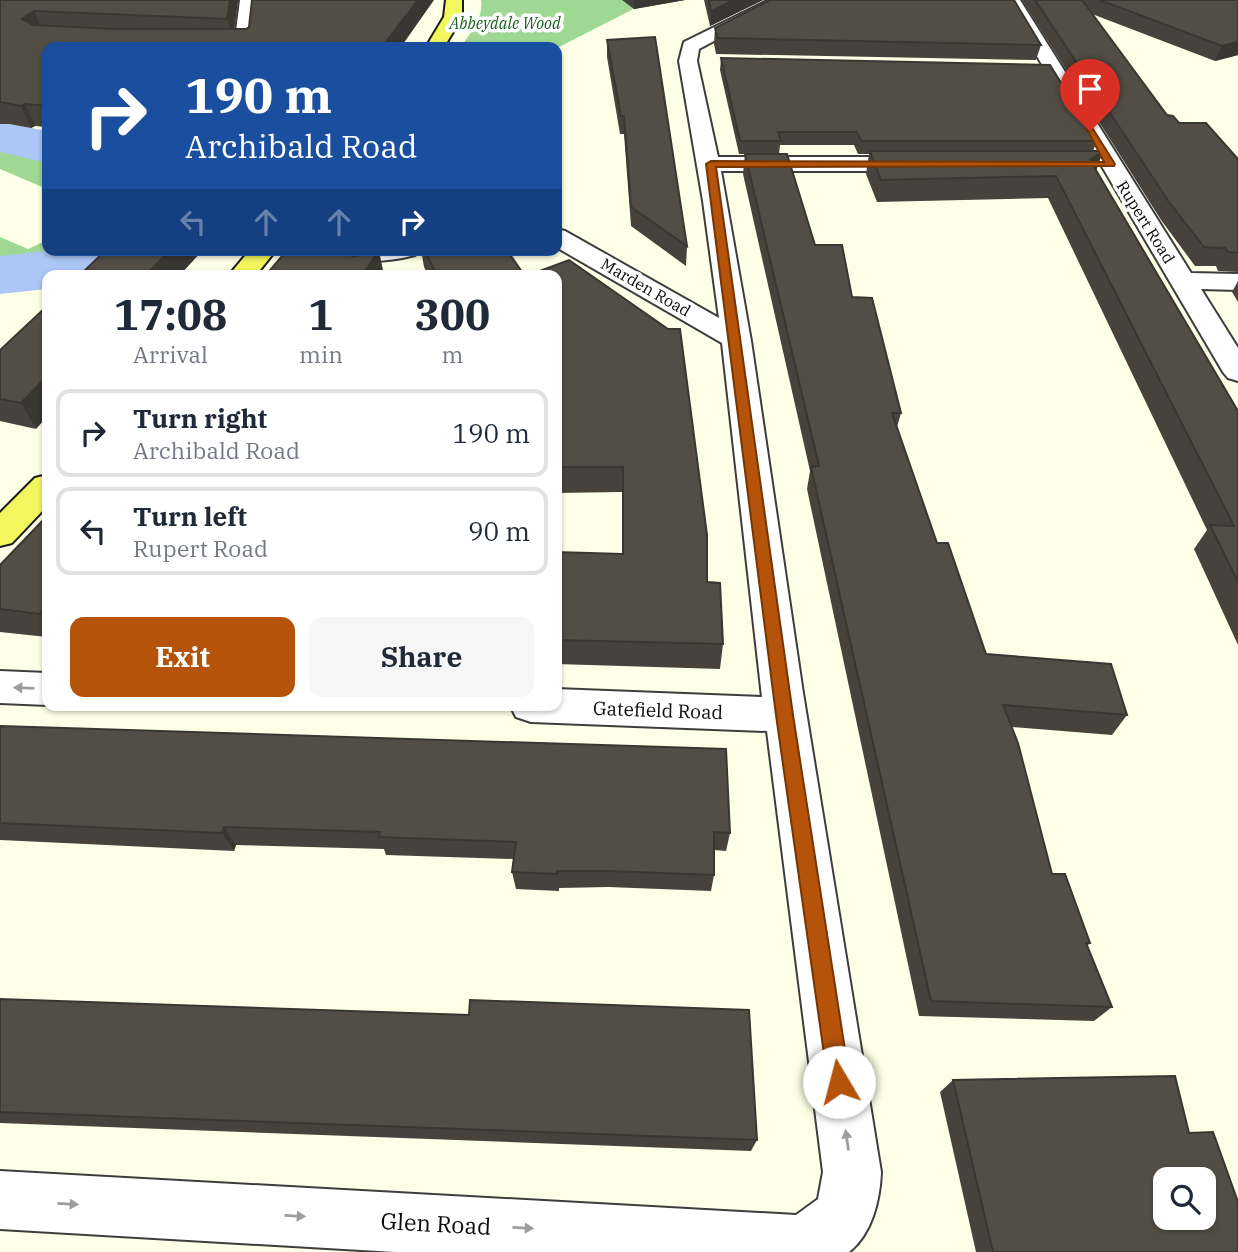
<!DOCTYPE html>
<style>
body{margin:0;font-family:"IBM Plex Serif",serif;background:#f6f6f7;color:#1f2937;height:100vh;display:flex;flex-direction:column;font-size:26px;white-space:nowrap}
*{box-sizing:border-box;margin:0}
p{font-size:23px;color:#747a83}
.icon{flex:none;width:38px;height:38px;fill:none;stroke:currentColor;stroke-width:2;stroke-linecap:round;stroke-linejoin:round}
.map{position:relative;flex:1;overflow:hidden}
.panel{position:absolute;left:42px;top:270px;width:520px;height:441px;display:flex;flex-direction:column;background:#fff;border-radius:14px;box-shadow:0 2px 5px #0004}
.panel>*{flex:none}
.hud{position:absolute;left:42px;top:42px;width:520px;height:214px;border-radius:14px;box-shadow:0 2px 5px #0004;background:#1a4fa0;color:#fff;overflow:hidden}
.buttons{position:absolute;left:1153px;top:1167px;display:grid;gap:14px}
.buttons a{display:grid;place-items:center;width:63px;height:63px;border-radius:14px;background:#fff;box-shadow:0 2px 5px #0004;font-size:35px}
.pin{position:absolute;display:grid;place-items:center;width:60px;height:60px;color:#fff;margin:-72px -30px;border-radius:50% 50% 50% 0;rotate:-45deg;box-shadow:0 0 7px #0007}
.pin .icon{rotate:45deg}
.me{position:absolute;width:77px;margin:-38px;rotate:352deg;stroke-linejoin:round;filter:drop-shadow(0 0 5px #0008)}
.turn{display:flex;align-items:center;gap:24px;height:147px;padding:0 28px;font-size:32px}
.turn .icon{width:91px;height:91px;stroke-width:2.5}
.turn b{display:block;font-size:49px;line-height:60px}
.lanes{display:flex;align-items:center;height:66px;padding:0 28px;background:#0003;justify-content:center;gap:35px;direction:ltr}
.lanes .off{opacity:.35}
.eta{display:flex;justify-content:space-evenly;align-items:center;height:119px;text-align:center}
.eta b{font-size:42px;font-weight:700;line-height:49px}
.cta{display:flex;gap:14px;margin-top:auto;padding:14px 28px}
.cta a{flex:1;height:80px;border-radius:14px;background:#b45309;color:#fff;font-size:28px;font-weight:700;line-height:80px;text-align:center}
.cta a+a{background:#f6f6f7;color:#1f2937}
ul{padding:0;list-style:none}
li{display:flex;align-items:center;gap:21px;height:88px;margin:0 14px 10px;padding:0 14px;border:4px solid #e0e1e3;border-radius:14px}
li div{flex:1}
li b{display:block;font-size:26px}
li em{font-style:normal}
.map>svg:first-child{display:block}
.forest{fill:#9ed892}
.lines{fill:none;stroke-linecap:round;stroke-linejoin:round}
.river{fill:#acc6f5;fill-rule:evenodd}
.minor-casing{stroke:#3d3d3d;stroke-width:4}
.major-casing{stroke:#1b1b1b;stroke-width:4}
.minor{fill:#fff;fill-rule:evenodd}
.major{fill:#f3f75e;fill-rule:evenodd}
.wall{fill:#47433c}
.shaded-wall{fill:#393731}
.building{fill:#524e46;stroke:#393731;stroke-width:2;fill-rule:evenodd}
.oneway{fill:#9d9d9d}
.route{fill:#b45309;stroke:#753606;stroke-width:2}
.labels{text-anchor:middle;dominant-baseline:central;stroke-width:7;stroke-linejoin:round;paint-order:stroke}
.far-park-label{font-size:16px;font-style:italic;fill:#1c5f20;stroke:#fff}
.far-street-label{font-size:16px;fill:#0a0a0a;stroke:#fff}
.street-label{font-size:19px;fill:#0a0a0a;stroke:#fff}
.near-street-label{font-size:23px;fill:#0a0a0a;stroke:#fff}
</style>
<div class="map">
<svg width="1238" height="1252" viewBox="0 0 1238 1252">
<rect width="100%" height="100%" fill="#fdffe6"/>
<g class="forest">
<path d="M481,0H651L557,48L461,47C470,33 484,18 481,0Z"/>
<polygon points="0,126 31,128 47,134 47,189 0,169"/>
<polygon points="0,237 28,249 47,240 47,250 138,250 87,275 47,275 47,285 0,293"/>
</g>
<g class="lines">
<g class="river">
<polygon points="0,122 47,131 47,163 0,152"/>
<path d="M54,250H137C114,284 84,275 47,275V289L0,294V256Z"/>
</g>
<g class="minor-casing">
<g id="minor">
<polygon points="240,0 256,0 252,47 234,47"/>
<path d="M769,0H790L699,49L697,61L718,157H919L927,159L930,164L927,169L919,171H721L751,341L803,693L881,1172C880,1200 872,1234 849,1252H395L0,1229V1171L796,1215L818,1199L823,1172L767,731L531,722L516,717L510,705H556V689L762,697L722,343L556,247V229L565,231L719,318L703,201L679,61L684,42Z"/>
<polygon points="1004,0 1020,0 1191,273 1238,274 1238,290 1201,289 1238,348 1238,381 1228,378 1223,372"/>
<path d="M319,250H418L415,255C386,263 351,263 322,255Z"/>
<polygon points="0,671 47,673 48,705 0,703"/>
</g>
</g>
<g class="major-casing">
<g id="major">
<polygon points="446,0 462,0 462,17 444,47 426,47 444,17"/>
<polygon points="250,250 276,250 256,275 229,275"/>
<polygon points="47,475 47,506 12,543 0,546 0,513 35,478"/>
</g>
</g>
<use href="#minor" class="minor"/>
<use href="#major" class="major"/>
</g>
<g class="wall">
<polygon points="0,0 238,0 234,29 401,47 47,47 47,127 35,126 31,128 9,124 0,124"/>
<polygon points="622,0 685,0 634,9"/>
<polygon points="704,0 763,0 710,26"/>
<polygon points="1022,0 1238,0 1238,55 1215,61 1092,14 1167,115 1238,159 1238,272 1218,271 1216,266 1195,266 1161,220"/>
<polygon points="715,28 1041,45 1036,60 716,54 714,44"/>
<polygon points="607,40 687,246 686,266 631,226 624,134 620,134 607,57"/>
<polygon points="721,58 1097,141 1093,151 1103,151 1096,170 1238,411 1238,645 1194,549 1207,530 1048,198 877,202 866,174 869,154 858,154 854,145 780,145 779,154 815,245 852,297 901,413 897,427 937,543 986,654 1127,715 1112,735 1012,727 1052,874 1090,943 1087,946 1112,1007 1094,1021 919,1016 807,489 810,471 743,174 745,154 739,154 720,70"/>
<polygon points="421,250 507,250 524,275 428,275 424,267"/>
<polygon points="556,275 707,582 723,644 720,669 556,664 556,552 623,554 622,492 556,493"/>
<polygon points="1238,281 1238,302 1232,292"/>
<polygon points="0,350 36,429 0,421"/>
<polygon points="47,516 47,637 0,632 0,565"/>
<polygon points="0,726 730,833 726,851 714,850 714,875 711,891 609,887 559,888 559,891 516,889 512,872 514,859 386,855 384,849 236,845 234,851 0,840"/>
<polygon points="0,999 757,1140 751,1151 0,1123"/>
<polygon points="953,1080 1189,1133 1238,1252 976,1252 940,1092"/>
</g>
<g class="shaded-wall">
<polygon points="230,0 238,0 233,39 227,19"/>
<polygon points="418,0 434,0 401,47 382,47"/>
<polygon points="634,0 685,0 634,9"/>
<polygon points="734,0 763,0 710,26 711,11"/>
<polygon points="34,11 42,30 22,19"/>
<polygon points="1238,42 1238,55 1215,61 1222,46"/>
<polygon points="25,104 35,126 31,128 21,106"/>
<polygon points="1103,151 1095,174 1090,160"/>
<polygon points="170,250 203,250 180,275 146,275"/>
<polygon points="360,250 375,250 376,255 379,251 384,275 359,275 354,256"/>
<polygon points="47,376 47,417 36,429 21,403"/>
<polygon points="44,609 47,613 47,624 40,614"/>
<polygon points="224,827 236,845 234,851 222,833"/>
</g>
<g class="building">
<polygon points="0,0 230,0 227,19 34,11 22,19 33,25 115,29 246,29 249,27 252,0 418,0 382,47 47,47 47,106 25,104 21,106 0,102"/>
<polygon points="709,0 734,0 711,11"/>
<polygon points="770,0 1014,0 1041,45 718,38 715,28"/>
<polygon points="1035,0 1082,0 1167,115 1173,116 1179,123 1206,123 1238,159 1238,253 1228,252 1225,248 1204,247 1169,202"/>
<polygon points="1100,0 1238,0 1238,42 1222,46"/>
<polygon points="655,37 687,246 631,207 624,116 621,116 607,40"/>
<polygon points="721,58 1050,65 1097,141 861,141 857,132 778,132 781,141 740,141"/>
<polygon points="870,151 1103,151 1090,160 1238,411 1238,582 1210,525 1234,526 1056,176 881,180"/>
<polygon points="745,154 787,154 815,245 842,245 852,297 872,298 901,413 892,413 937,543 948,543 986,654 1111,664 1127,715 1003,705 1018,743 1052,874 1065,874 1090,943 1086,943 1112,1007 931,1001 811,467 819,466"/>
<polygon points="106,250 170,250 146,275 80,275"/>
<polygon points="287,250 360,250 354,256 379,251 362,275 266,275"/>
<polygon points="424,250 507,250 524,275 437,275"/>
<polygon points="569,260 668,329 680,329 707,535 707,582 720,583 723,644 556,640 556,552 623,554 623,467 556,467 556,275 529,275"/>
<polygon points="47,306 47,376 21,403 0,399 0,350"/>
<polygon points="47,516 47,609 44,609 40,614 0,609 0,565"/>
<polygon points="0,726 726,749 730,833 714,832 714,875 609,871 557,871 557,874 512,872 516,842 379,837 380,832 224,827 222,833 0,823"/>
<polygon points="0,999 469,1015 470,1000 749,1010 757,1140 0,1112"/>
<path d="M1175,1076L1189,1133L1213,1132L1238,1202V1252H993L953,1080ZM1166,1180H1204V1218H1166Z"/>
</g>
<defs><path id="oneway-solid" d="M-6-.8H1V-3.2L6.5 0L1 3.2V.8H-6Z" transform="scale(1.75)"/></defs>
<g class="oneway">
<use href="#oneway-solid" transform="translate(24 688) rotate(-178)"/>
<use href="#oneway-solid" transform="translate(847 1140) rotate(-98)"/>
<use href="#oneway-solid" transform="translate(68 1204) rotate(3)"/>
<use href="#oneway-solid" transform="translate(295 1216) rotate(3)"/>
<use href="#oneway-solid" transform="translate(523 1228) rotate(3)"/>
</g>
<polygon class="route" points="1087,129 1093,129 1115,164 1114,166 716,167 793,715 850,1082 847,1090 839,1094 831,1090 828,1082 776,715 706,164 711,161 1104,162"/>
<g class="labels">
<g class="far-park-label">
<text x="505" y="23">Abbeydale Wood</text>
</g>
<g class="far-street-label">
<text transform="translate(1146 222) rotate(58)">Rupert Road</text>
<text transform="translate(646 287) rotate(30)">Marden Road</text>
</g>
<g class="street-label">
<text transform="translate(658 710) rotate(2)">Gatefield Road</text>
</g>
<g class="near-street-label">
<text transform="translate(436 1223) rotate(3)">Glen Road</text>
</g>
</g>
</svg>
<div class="buttons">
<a><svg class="icon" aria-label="search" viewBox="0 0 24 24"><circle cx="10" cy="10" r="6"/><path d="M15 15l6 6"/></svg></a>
</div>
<div class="pin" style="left:1090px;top:131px;background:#d93025"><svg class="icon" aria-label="arrive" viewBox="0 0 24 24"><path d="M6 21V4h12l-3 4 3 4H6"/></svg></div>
<svg class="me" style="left:839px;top:1082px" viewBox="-20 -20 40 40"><circle r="19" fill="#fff"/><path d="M0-13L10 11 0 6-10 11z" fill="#b45309"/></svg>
<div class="hud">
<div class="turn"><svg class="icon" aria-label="right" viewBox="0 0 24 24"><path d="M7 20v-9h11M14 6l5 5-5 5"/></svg><div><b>190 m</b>Archibald Road</div></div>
<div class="lanes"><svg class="icon off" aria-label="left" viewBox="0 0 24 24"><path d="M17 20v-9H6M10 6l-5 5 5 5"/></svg><svg class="icon off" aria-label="ahead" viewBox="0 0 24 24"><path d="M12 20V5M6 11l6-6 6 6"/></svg><svg class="icon off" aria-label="ahead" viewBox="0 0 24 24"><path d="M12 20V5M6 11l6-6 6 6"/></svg><svg class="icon" aria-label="right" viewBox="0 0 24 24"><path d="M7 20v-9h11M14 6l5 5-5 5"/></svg></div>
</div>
<section class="panel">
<div class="eta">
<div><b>17:08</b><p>Arrival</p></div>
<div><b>1</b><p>min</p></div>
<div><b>300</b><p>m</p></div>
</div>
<ul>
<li><svg class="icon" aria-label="right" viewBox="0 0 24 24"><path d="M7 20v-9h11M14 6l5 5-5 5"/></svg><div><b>Turn right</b><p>Archibald Road</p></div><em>190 m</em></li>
<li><svg class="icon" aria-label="left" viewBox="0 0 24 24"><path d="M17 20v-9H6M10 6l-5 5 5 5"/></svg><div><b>Turn left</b><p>Rupert Road</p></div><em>90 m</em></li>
</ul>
<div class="cta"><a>Exit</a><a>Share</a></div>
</section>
</div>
